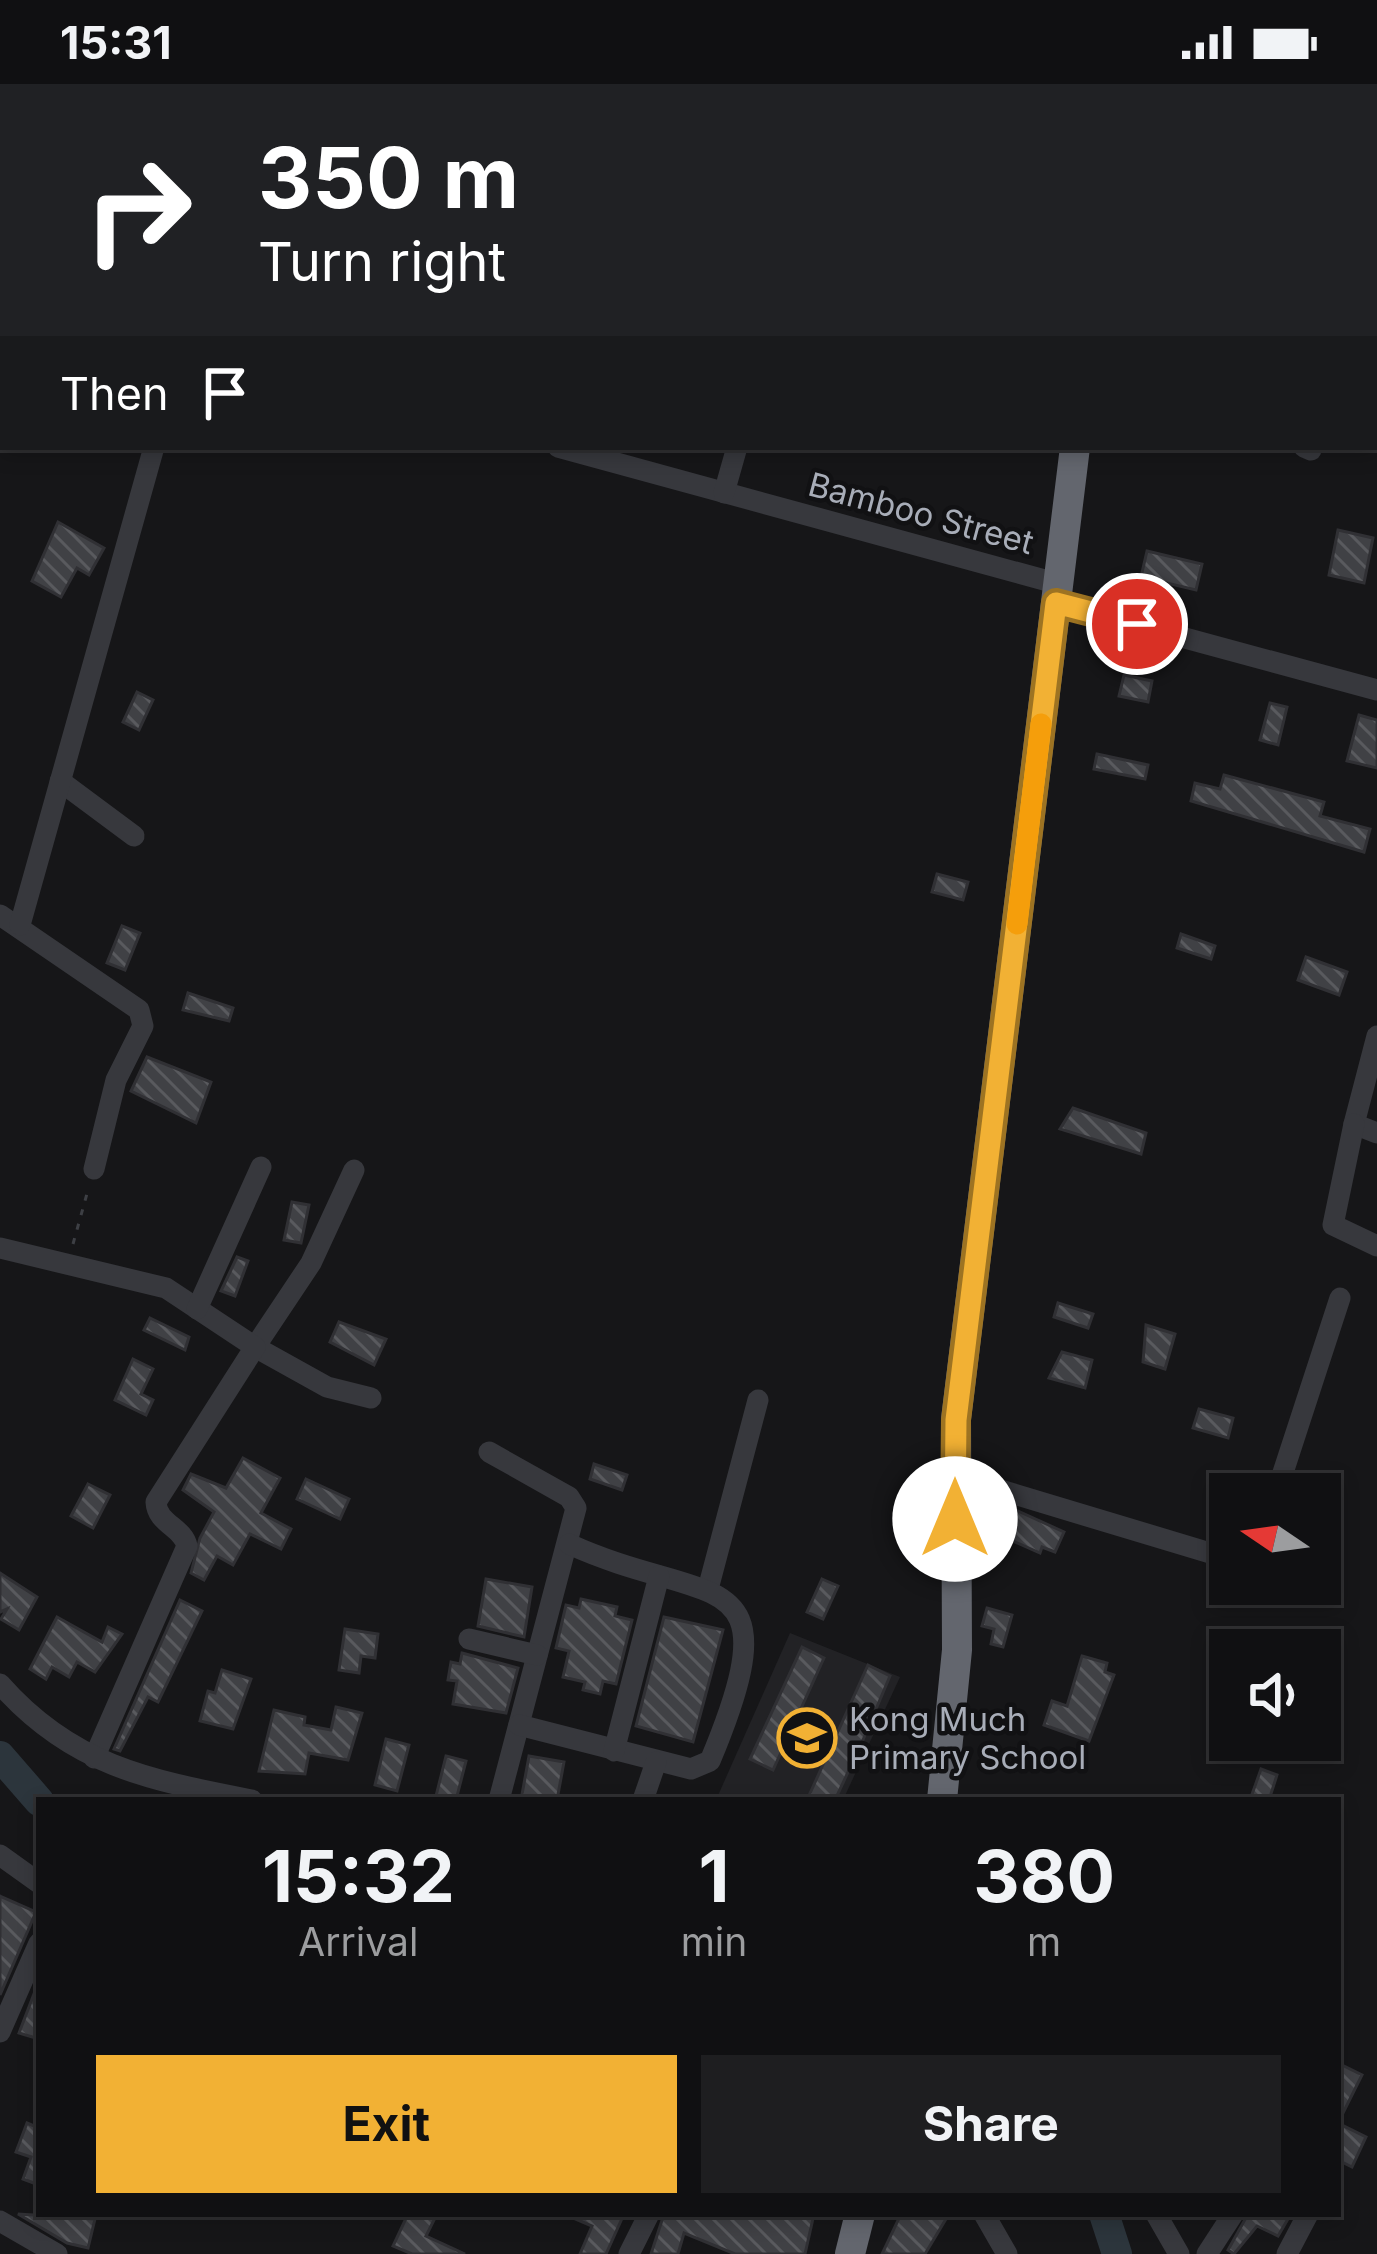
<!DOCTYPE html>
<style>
body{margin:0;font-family:Inter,sans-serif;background:#1e1e20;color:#f1f3f6;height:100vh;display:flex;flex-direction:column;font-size:45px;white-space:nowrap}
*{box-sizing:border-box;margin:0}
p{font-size:39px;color:#9c9d9f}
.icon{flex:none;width:66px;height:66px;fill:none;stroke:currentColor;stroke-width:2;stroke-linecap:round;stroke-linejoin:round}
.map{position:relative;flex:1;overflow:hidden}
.side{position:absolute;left:36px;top:1713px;width:1305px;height:420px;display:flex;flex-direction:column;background:#101012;border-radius:0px;box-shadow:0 6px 18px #0003,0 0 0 3px #303032}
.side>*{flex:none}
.banner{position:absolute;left:0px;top:0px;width:1377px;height:366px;box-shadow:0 6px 18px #0003,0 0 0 3px #303032;background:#202124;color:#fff;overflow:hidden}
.needle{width:78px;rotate:283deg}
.fabs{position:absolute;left:1209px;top:1389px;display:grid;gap:24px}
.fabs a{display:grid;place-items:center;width:132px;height:132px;border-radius:0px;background:#101012;box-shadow:0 6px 18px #0003,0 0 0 3px #303032;font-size:60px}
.pin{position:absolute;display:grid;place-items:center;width:102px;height:102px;color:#fff;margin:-51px;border:6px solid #fff;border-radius:50%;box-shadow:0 3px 12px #0007}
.me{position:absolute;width:132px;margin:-66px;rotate:0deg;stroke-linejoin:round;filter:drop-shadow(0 0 9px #0008)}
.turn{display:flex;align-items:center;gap:42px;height:252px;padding:0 60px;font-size:54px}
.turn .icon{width:156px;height:156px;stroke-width:2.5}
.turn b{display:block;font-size:84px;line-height:102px}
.then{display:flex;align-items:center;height:114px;padding:0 60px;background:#0003;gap:24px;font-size:45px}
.eta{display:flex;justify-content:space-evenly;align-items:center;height:204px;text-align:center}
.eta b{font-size:72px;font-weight:700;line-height:84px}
.action{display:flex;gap:24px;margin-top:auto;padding:24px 60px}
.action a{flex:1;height:138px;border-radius:0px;background:#f2b134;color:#111;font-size:48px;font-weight:700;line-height:138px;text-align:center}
.action a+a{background:#1e1e20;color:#f1f3f6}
.status{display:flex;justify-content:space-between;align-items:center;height:84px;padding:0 60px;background:#101012;direction:ltr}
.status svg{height:33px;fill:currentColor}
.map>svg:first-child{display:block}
.built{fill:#222225}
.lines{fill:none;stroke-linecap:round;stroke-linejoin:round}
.river{stroke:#2c353c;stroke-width:30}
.building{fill:url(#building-back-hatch);stroke:#303034;stroke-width:3}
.path{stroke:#3d3f44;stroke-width:3;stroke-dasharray:6 9;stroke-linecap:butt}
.minor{stroke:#37383d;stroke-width:21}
.highway{stroke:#63666e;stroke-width:30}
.route-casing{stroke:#9d7322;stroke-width:30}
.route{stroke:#f2b134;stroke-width:21}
.slow{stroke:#f59e0b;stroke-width:21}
.labels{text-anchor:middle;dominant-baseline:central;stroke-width:9;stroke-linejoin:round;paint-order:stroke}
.street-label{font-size:33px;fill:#a8adb8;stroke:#111113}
.poi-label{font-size:33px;fill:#a8adb8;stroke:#111113;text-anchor:start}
</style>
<div class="status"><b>15:31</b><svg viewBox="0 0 49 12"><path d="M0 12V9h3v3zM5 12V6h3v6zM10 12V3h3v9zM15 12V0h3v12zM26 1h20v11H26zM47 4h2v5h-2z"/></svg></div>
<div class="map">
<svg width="1377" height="2170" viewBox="0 0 1377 2170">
<defs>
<pattern id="building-back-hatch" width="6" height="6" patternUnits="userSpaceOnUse" patternTransform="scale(3)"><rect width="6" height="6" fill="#404145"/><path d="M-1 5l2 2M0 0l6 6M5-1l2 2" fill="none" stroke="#595a5e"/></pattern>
</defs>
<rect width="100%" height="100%" fill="#161618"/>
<polygon class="built" points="790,1549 900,1593 843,1716 716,1716"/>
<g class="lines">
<g class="river">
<polyline points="0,1672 39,1717"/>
<polyline points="1104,2130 1117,2170"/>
</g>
</g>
<g class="building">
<polygon points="58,438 104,464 89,491 77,484 61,513 32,497"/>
<polygon points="1338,446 1373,454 1364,499 1329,491"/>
<polygon points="1147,467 1202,480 1196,506 1141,493"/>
<polygon points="1124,591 1152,597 1148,618 1119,612"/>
<polygon points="137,608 153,616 139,646 123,638"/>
<polygon points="1270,619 1287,623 1278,661 1260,656"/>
<polygon points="1359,631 1377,636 1377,684 1347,677"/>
<polygon points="1097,670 1148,681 1145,695 1094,685"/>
<polygon points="1224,691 1324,718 1320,732 1370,745 1364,768 1191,717 1195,699 1220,705"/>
<polygon points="937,790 968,798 963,816 932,808"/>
<polygon points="122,842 140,849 125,886 107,879"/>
<polygon points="1181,850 1215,862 1211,875 1177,864"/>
<polygon points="1306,873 1347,888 1339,911 1298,896"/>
<polygon points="188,909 233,924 229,937 183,926"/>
<polygon points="147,973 211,998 196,1039 131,1007"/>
<polygon points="1073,1024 1146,1049 1141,1070 1060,1045"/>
<polygon points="292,1118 309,1121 301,1159 284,1156"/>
<polygon points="237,1173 248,1177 235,1212 221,1207"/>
<polygon points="1058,1219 1093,1230 1088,1244 1054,1233"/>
<polygon points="150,1234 189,1253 185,1266 144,1246"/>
<polygon points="339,1238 386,1255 374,1281 330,1258"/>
<polygon points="1146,1241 1175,1250 1165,1285 1143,1278"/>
<polygon points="1062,1268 1092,1276 1085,1304 1049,1294"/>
<polygon points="133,1275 153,1285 141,1310 153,1316 146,1331 115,1316"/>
<polygon points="1199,1325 1233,1334 1228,1354 1193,1344"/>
<polygon points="243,1374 280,1394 261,1429 291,1445 281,1465 250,1450 233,1481 217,1472 204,1496 191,1489 200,1454 214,1428 183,1406 191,1390 226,1404"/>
<polygon points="594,1380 627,1391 622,1406 590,1395"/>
<polygon points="306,1395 349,1415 340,1435 297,1415"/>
<polygon points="88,1400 110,1411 93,1444 71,1432"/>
<polygon points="1018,1427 1064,1448 1055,1468 1042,1463 1040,1469 1006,1454"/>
<polygon points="0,1489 37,1513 19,1546 1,1535 7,1525 0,1528"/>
<polygon points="486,1495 532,1503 524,1553 478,1542"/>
<polygon points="822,1495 838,1502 823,1535 807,1528"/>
<polygon points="581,1515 617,1523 615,1532 632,1536 616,1600 603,1597 600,1610 583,1606 585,1598 563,1593 569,1567 556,1564 566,1521 579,1524"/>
<polygon points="180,1516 202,1527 158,1618 148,1613 120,1667 114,1665"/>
<polygon points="987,1524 1012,1531 1003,1563 991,1560 994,1545 982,1542"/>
<polygon points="57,1533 102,1558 108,1543 122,1550 95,1588 77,1578 69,1593 52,1583 46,1595 30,1585"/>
<polygon points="664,1533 723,1546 693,1658 636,1642"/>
<polygon points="345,1545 378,1550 375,1574 361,1572 359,1589 339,1586"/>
<polygon points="802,1563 824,1574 773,1686 750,1675"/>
<polygon points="462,1569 518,1584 506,1629 453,1620 457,1597 448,1596 451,1578 460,1580"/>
<polygon points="1082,1572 1107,1579 1105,1588 1114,1591 1089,1657 1044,1641 1052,1617 1067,1622"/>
<polygon points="868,1581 890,1592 863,1656 835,1716 807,1716"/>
<polygon points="222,1586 251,1595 233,1645 200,1637 208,1607 215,1609"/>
<polygon points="336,1623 362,1629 348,1676 309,1669 305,1690 259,1687 274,1626 305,1633 304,1641 331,1646"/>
<polygon points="386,1655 409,1661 397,1707 375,1701"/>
<polygon points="446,1672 466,1677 456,1716 435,1716"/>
<polygon points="529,1672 564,1678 557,1716 521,1716"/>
<polygon points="1261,1685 1277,1691 1269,1716 1250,1716"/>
<polygon points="0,1812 36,1828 0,1911"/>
<polygon points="37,1902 39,1902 39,1955 19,1949"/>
<polygon points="1342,1981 1362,1991 1338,2039 1366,2053 1352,2083 1338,2076 1338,1989"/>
<polygon points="27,2039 39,2044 39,2101 23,2095 31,2073 16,2068"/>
<polygon points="18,2130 95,2135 88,2164 67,2159"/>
<polygon points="408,2130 437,2130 426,2152 465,2170 412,2170 393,2162"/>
<polygon points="564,2130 624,2130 606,2170 580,2170 592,2142"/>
<polygon points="664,2130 814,2130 805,2170 735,2170 684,2149 678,2170 651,2170"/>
<polygon points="901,2130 949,2130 925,2170 882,2170"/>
<polygon points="1248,2130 1288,2135 1278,2152 1257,2142 1234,2170 1228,2166"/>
</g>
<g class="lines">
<polyline class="path" points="73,1160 88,1106"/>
<g class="minor">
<polyline points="261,0 267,3"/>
<polyline points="639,0 642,3"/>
<polyline points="244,3 245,0"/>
<polyline points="0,212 3,213"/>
<polyline points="558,363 1059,500"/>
<polyline points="1304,363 1311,366"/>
<polyline points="724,409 737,363"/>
<polyline points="1056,519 1377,606"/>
<polyline points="60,697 134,752"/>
<polyline points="0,831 139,926 143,942 116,996 94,1085"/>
<polyline points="20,841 154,363"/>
<polyline points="1377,952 1354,1040 1377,1049"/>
<polyline points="1354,1040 1333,1141 1377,1162"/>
<polyline points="354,1086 311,1179 255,1263 327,1303 371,1314"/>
<path d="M0,1164L166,1204L255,1263L156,1418C157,1440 183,1443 187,1462L94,1674"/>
<polyline points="197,1225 261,1083"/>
<polyline points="489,1368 569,1413 576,1424 499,1716"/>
<polyline points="954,1392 1230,1475"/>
<polyline points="1276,1410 1340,1214"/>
<polyline points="708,1505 758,1316"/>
<polyline points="469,1555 537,1571"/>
<path d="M0,1600C72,1682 149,1696 252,1716"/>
<path d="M519,1641L691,1685L710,1677C795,1474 709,1524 569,1460"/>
<polyline points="614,1667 659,1492"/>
<polyline points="643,1716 656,1678"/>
<polyline points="0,1771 39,1799"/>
<polyline points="0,1948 39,1859"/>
<polyline points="984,2130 1007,2170"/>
<polyline points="1156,2130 1179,2170"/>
<polyline points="0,2137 57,2170"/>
<polyline points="629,2170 649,2130"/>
<polyline points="1207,2170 1233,2130"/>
<polyline points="1287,2170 1308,2130"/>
</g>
<g class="highway">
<polyline points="1122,3 1123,0"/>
<polyline points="942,1716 957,1566 956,1335 1075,363"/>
<polyline points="850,2170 860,2130"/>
</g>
</g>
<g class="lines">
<g class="route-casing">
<polyline id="route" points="955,1435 956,1336 1056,519 1137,540"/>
</g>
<use href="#route" class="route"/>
<polyline class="slow" points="1017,840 1041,640"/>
</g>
<defs>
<g id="school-ring" transform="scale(3)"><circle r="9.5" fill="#111113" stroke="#f2b134" stroke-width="1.5"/><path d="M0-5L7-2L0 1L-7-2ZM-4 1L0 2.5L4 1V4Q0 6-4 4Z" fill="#f2b134"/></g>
</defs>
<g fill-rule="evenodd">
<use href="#school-ring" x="807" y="1654"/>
</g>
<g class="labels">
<g class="street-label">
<text transform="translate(921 429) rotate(15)">Bamboo Street</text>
</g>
<g class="poi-label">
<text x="849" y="1635">Kong Much<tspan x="849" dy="38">Primary School</tspan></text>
</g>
</g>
</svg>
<div class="fabs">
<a><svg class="needle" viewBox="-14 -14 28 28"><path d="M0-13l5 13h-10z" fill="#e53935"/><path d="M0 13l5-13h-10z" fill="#9c9d9f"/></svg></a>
<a><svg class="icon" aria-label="sound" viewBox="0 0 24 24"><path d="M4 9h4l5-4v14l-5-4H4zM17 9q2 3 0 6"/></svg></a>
</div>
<div class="pin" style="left:1137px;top:540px;background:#d93025"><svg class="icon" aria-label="arrive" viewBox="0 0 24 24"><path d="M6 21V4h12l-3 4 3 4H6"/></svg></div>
<svg class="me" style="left:955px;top:1435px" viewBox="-20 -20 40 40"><circle r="19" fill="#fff"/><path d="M0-13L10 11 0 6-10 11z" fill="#f2b134"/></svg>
<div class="banner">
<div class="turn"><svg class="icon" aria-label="right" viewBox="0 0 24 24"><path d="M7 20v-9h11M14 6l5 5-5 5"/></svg><div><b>350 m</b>Turn right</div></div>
<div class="then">Then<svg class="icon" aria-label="arrive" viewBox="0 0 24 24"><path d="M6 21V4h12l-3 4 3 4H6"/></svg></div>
</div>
<section class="side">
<div class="eta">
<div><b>15:32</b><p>Arrival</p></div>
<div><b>1</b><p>min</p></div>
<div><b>380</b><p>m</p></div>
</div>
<div class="action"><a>Exit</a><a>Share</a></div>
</section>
</div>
